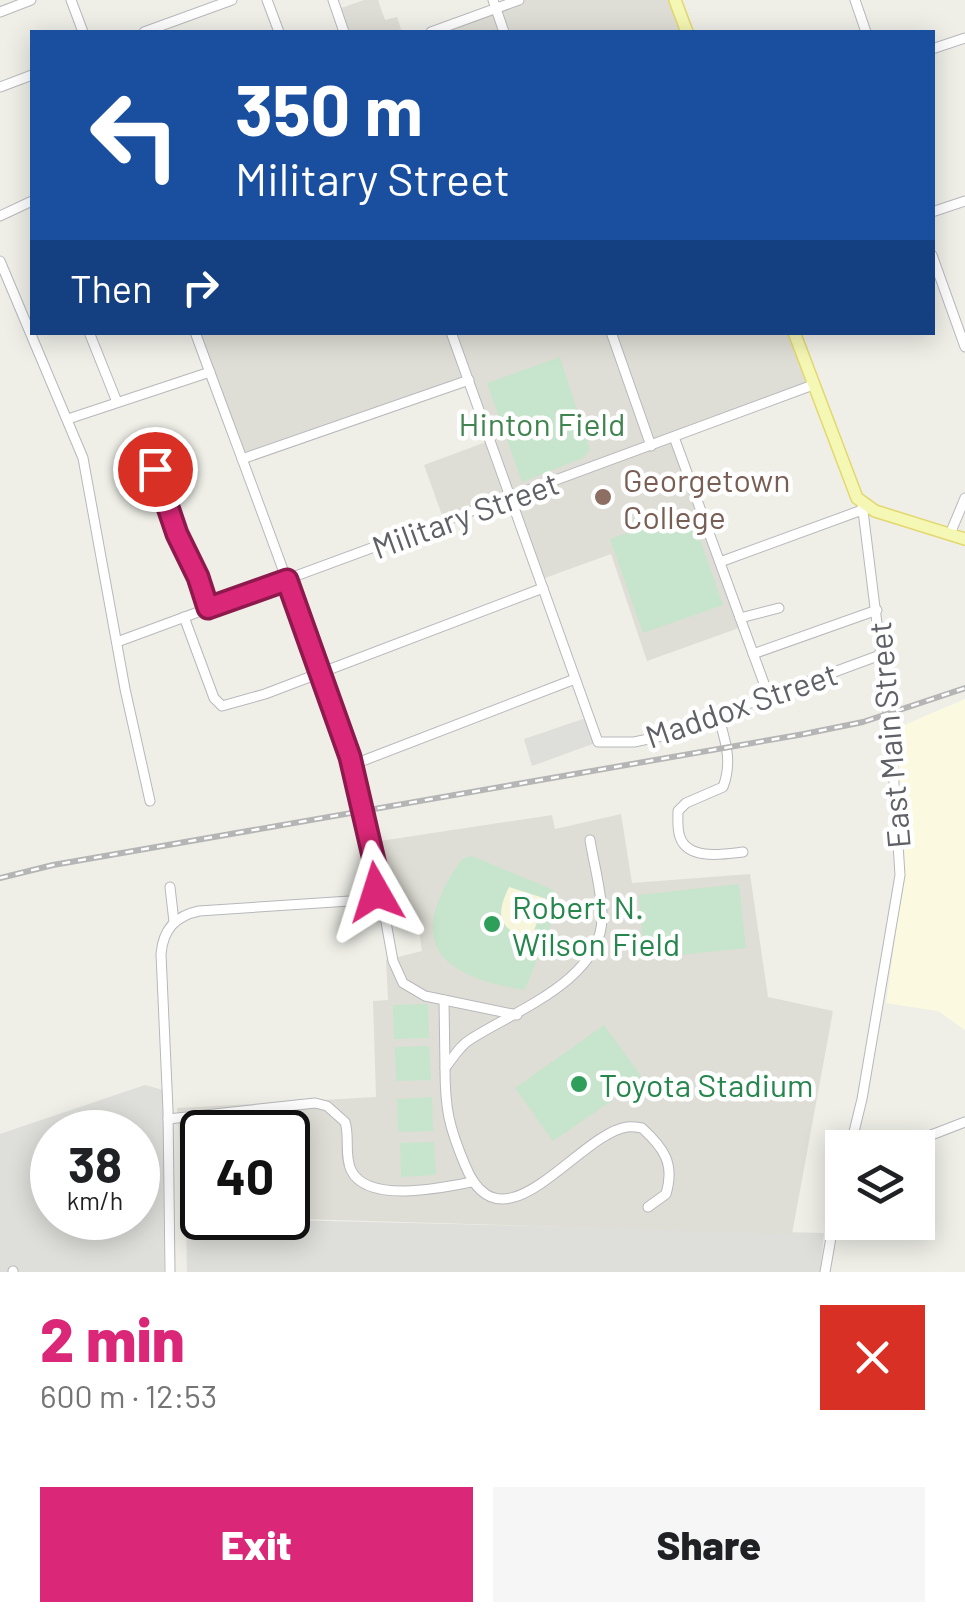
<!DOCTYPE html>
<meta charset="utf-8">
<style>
body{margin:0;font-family:Barlow,sans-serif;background:#f6f6f6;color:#202124;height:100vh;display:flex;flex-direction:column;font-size:38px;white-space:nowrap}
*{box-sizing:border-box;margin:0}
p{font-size:32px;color:#757577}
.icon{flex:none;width:55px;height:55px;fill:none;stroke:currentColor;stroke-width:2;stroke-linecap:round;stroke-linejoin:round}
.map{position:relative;height:1272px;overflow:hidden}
.sheet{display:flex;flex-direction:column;background:#fff;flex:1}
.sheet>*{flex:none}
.top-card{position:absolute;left:30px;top:30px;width:905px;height:305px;border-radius:0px;box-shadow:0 5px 25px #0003;background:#1a4fa0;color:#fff;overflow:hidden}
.tools{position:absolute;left:825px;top:1130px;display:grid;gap:20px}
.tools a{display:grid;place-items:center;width:110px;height:110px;border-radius:0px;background:#fff;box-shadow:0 5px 25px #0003;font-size:50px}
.speed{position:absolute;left:30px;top:1110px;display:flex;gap:20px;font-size:50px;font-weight:700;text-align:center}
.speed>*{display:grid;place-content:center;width:130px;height:130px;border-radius:50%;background:#fff;box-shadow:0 5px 25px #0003;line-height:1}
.speed small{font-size:25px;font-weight:400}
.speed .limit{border:5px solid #111;border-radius:15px;background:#fff;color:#111}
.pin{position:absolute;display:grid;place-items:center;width:85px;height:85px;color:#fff;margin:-42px;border:5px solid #fff;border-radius:50%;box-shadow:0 2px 10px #0007}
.me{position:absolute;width:110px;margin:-55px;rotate:354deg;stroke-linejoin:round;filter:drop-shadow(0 0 8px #0008)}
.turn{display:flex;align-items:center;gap:35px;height:210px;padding:0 40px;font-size:45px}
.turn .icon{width:130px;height:130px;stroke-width:2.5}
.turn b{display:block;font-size:70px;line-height:85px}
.then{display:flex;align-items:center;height:95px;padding:0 40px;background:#0003;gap:20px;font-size:38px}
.round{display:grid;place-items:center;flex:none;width:105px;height:105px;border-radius:0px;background:#f6f6f6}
.overview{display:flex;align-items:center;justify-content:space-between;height:170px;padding:0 40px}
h1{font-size:60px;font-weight:800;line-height:75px;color:#db2777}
.action{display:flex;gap:20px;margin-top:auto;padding:20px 40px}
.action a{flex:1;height:115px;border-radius:0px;background:#db2777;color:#fff;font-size:40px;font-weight:800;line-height:115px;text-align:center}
.action a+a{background:#f6f6f6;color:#202124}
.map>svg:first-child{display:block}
.commercial{fill:#fbfae1}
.industrial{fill:#dededa;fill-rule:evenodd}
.education{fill:#dfded6}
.green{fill:#c7e4cc}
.sand{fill:#f7f6db}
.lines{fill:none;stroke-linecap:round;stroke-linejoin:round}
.minor-casing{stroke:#b7b8bc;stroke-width:11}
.major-casing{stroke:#e3d86d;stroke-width:14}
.minor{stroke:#fff;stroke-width:9}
.major{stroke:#f5f7b5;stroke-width:11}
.rail-casing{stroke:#b5b5b6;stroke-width:6}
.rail{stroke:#fff;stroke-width:2.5;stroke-dasharray:8;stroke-linecap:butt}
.minor-bridge-casing{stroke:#b7b8bc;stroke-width:11;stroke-linecap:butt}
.minor-bridge{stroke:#fff;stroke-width:9}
.route-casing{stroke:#8e194d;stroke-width:25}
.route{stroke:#db2777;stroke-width:18}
.education-dot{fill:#8d6e63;stroke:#fff;stroke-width:4}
.leisure-dot{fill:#2e9e5b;stroke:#fff;stroke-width:4}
.labels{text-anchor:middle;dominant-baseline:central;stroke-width:9;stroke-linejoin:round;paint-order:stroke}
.park-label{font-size:32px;fill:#408450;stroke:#fff}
.education-label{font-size:32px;fill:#785e54;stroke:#fff;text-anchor:start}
.street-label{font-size:32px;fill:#5f6166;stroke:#fff}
.leisure-label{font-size:32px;fill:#27864d;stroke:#fff;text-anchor:start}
</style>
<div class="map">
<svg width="965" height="1272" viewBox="0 0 965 1272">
<rect width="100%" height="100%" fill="#efefe8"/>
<polygon class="commercial" points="965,699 965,1030 938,1011 886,1003 902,889 905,845 895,729"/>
<g class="industrial">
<polygon points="589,717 598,742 532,766 524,739"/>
<path d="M145,1085L163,1090L164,1272H0V1134ZM52,1132H138V1218H52Z"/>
<polygon points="186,1215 202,1218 824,1233 820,1272 187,1272"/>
</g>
<g class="education">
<polygon points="364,0 378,0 385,20 397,17 402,32 349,32 341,8"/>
<polygon points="525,0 671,0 683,32 438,32"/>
<polygon points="198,333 792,333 810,383 670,436 739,628 647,661 611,554 545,578 512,493 443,518 424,465 494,439 472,378 244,457"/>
<polygon points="621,814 632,883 750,874 768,997 833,1011 792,1234 270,1218 288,1218 288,1132 202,1132 202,1215 186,1215 177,1108 376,1097 373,1001 388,1000 386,960 422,951 417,918 396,921 380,841 552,815 555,829"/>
</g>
<g class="green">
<polygon points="560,357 590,450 583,458 522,482 487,383"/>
<polygon points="690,511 723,605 643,633 610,539"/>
<path d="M472,856L553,890L559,904L525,990C436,976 404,941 462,859Z"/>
<polygon points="739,884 746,948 645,959 638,895"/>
<polygon points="428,1004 429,1038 394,1039 393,1005"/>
<polygon points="604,1025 643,1079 553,1141 515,1088"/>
<polygon points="429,1046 431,1080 396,1081 395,1047"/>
<polygon points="432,1097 433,1131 398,1132 397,1099"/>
<polygon points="434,1142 436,1175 401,1177 400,1143"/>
</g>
<path class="sand" d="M509,887L550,900V905L542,910L531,938C498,930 495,916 509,887Z"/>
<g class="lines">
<g class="minor-casing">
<g id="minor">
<polyline points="71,0 83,32"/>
<polyline points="267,0 279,32"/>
<polyline points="333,0 344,32"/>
<polyline points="493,0 504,32"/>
<polyline points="855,0 866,32"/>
<polyline points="0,12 31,0"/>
<polyline points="144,32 232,0"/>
<polyline points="431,32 519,0"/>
<polyline points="932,49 965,38"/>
<polyline points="0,87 32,75"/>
<polyline points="932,212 965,201"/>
<polyline points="0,216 32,201"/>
<polyline points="932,255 965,347"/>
<polyline points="0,261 83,458 125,689 150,801"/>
<polyline points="89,332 117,402"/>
<path d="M195,332C252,487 312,641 361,798"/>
<polyline points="451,332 598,742 634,742 658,737 883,654"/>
<polyline points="611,332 651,446"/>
<polyline points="68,419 210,372"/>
<polyline points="674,437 769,697"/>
<polyline points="242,459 469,380"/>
<polyline points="155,469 177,534 198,577 209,608"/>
<polyline points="950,534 965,498"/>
<polyline points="720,562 862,510"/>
<polyline points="184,617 214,698 222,706 265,694 543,588"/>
<polyline points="740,618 779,608"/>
<polyline points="117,642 813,385"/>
<polyline points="753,654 877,610"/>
<path d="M718,715C725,740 733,761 723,787L686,803L678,811C678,819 677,830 680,837C688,861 725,854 743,852"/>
<polyline points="352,765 575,679"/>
<path d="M590,840C594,865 602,892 602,917C602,980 514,1011 471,1039C460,1045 453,1058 445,1068C445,1109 449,1127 465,1165C502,1257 578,1134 627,1127C632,1126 637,1127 642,1128C664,1148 675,1164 666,1194L648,1207"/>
<polyline points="379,883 393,961 403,983 425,996 517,1015"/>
<polyline points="170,887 174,922"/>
<polyline points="444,1000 445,1067"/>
<path d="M168,1119L315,1103L327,1106L345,1122C350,1137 344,1155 351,1170C367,1204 442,1188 472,1182"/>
<polyline points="851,1143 926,1137 965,1122"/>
<polyline points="850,1148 862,1099 900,875 891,736 862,503"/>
<polyline points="13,1272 13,1271"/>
<path d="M170,1272L168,1110L161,954C163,930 175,916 199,911L365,900C388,885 373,852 368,829"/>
<polyline points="825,1272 842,1175"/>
</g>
</g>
<g class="major-casing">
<g id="major">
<polyline points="675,0 687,32"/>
<polyline points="794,332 857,498 875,511 965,539"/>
</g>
</g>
<use href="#minor" class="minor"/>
<use href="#major" class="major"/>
<g class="rail-casing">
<polyline id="rail" points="0,878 53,865 804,734 863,722 965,688"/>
</g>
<use href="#rail" class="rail"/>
<g class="minor-bridge-casing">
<polyline id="minor-bridge" points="361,798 368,829"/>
</g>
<use href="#minor-bridge" class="minor-bridge"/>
</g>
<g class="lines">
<g class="route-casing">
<polyline id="route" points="155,469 177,534 198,577 208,608 287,580 350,757 376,869 376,892"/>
</g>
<use href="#route" class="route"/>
</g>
<circle class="education-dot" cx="603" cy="497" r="10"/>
<g class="leisure-dot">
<circle cx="492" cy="924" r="10"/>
<circle cx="579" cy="1084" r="10"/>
</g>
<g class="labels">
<g class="park-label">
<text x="542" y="423">Hinton Field</text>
</g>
<g class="education-label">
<text x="623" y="479">Georgetown<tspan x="623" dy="37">College</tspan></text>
</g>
<g class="street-label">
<text transform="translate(465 514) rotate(-20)">Military Street</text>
<text transform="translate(741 704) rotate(-19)">Maddox Street</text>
<text transform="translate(888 735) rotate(-95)">East Main Street</text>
</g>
<g class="leisure-label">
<text x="512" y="906">Robert N.<tspan x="512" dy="37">Wilson Field</tspan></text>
<text x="599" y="1084">Toyota Stadium</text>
</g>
</g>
</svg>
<div class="tools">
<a><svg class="icon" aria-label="layers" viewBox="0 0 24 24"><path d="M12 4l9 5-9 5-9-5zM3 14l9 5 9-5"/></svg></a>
</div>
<div class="speed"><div>38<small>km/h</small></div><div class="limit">40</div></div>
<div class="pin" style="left:155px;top:469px;background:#d93025"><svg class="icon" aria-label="arrive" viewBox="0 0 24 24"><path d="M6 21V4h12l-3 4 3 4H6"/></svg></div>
<svg class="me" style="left:376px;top:892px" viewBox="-20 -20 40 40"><path d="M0-17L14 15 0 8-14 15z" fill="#db2777" stroke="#fff" stroke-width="4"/></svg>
<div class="top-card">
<div class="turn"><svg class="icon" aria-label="left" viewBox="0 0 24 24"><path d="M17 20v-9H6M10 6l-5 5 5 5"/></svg><div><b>350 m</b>Military Street</div></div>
<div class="then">Then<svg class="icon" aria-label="right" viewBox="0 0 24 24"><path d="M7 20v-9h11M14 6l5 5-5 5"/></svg></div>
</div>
</div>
<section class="sheet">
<div class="overview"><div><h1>2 min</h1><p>600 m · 12:53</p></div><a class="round" style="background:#d93025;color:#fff"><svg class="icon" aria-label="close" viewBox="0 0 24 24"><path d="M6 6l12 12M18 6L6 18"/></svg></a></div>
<div class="action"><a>Exit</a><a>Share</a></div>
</section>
